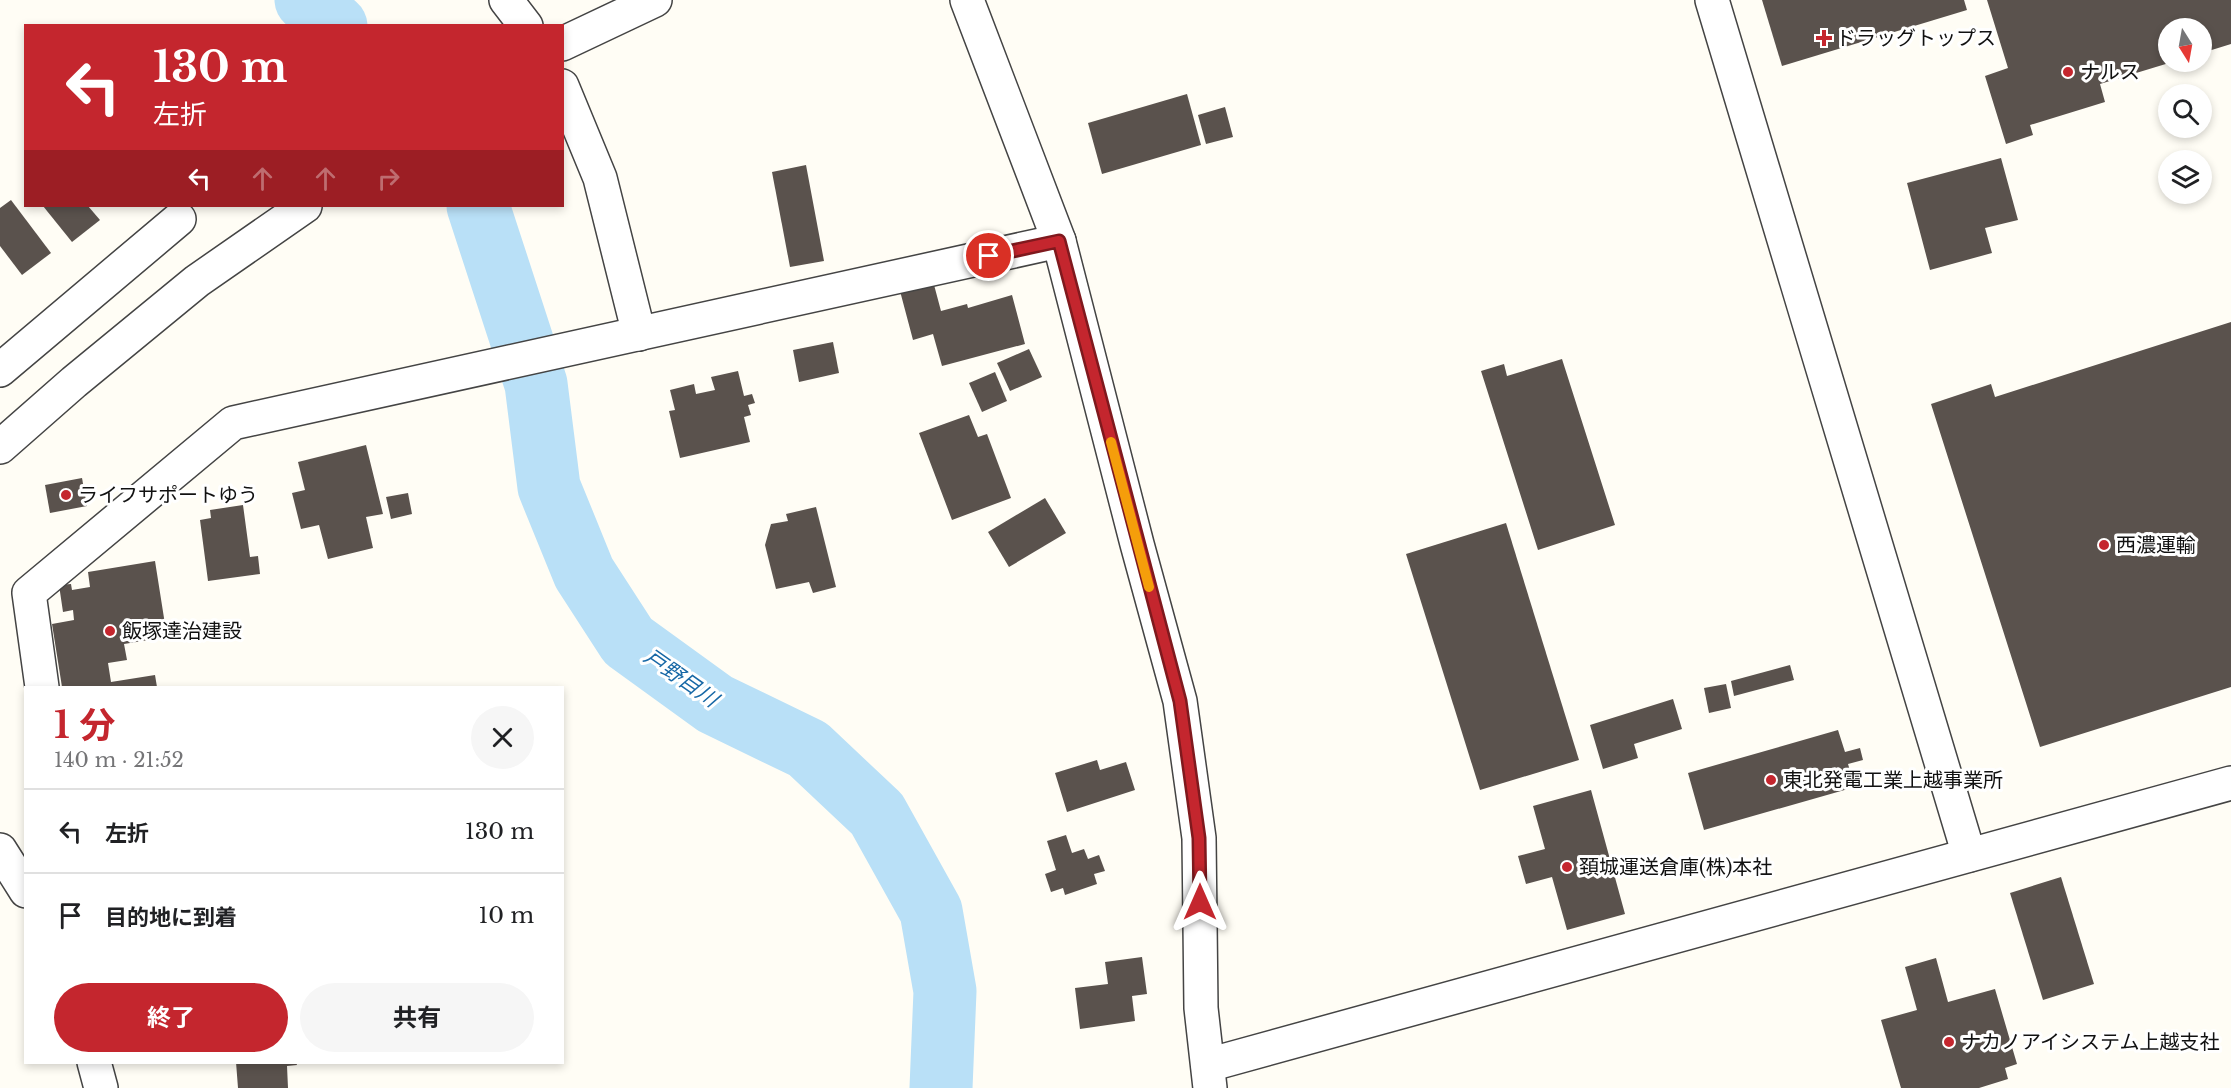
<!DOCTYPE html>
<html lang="ja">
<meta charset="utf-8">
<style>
body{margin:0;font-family:"Libre Baskerville","Noto Sans JP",serif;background:#f6f6f6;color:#202124;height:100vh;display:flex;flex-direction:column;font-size:22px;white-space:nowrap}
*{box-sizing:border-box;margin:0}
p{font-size:20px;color:#757577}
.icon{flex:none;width:33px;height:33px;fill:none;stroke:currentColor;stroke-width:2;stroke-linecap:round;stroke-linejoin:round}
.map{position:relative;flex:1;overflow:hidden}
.side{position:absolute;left:24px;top:686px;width:540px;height:378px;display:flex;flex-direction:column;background:#fff;border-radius:0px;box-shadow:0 3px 9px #0003}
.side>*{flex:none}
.banner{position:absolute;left:24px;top:24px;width:540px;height:183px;border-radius:0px;box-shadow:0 3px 9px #0003;background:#c4262e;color:#fff;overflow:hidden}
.needle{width:39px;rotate:169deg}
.controls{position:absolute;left:2158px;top:18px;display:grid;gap:12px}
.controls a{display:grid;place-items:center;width:54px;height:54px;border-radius:50%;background:#fff;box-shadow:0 3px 9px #0003;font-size:30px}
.pin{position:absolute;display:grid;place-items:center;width:51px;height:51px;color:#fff;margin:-26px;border:3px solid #fff;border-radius:50%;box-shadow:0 2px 6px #0007}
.me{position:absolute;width:66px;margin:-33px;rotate:0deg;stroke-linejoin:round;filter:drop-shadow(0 0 4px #0008)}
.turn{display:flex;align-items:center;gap:21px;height:126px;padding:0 30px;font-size:27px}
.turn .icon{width:78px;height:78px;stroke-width:2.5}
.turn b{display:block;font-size:42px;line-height:51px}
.lanes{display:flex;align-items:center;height:57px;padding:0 30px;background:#0003;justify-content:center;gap:30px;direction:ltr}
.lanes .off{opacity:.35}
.round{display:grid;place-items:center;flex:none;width:63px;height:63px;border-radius:32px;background:#f6f6f6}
.overview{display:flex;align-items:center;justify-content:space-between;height:102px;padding:0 30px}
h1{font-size:36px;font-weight:700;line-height:45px;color:#c4262e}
.primary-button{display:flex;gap:12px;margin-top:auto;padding:12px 30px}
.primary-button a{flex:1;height:69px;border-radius:36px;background:#c4262e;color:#fff;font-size:24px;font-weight:700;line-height:69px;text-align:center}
.primary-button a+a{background:#f6f6f6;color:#202124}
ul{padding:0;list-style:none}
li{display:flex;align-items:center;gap:18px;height:84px;padding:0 30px;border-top:2px solid #e0e0e0}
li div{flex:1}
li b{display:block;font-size:22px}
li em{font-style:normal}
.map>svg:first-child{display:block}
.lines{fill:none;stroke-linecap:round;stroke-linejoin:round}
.river{stroke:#b9e0f7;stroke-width:63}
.building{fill:#5a524d}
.minor-casing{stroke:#444;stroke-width:36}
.tertiary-casing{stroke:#444;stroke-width:36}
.minor{stroke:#fff;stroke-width:33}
.tertiary{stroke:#fff;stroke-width:33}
.route-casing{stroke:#7f191e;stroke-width:15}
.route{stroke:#c4262e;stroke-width:10}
.slow{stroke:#f59e0b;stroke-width:10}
.poi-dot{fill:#c4262e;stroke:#fff;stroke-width:2}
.labels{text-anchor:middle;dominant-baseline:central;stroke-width:6;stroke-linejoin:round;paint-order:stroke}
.poi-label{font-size:20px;fill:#111;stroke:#fff;text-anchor:start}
.water-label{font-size:21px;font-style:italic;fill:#1768a6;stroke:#fff}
</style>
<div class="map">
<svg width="2231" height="1088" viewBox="0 0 2231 1088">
<rect width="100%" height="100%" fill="#fffdf5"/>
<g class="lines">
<g class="river">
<polyline points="306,0 336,26"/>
<polyline points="478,206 536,384 549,487 584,573 628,641 715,704 808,749 877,814 931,911 945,991 941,1088"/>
</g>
</g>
<g class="building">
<polygon points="1762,0 1964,0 1967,10 1782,66"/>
<polygon points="1987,0 2231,0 2231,44 2202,53 2202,28 2169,28 2169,63 2100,84 2105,102 2030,125 2033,135 2006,144 1985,76 2008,68"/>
<polygon points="1187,94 1201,145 1102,174 1088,123"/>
<polygon points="1225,107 1233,137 1206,144 1198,115"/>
<polygon points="2001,158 2018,220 1985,228 1992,253 1930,270 1907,183"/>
<polygon points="806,165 824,261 790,267 772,172"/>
<polygon points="11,200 51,253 22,275 0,246 0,208"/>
<polygon points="43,206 88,206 100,220 72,242"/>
<polygon points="933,281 941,311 967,304 968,308 1012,295 1025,344 942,366 933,334 913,340 900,291"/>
<polygon points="2231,322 2231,687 2040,747 1931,404 1991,384 1995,397"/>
<polygon points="833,342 839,373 799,382 793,350"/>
<polygon points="1029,349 1042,377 1010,391 997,363"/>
<polygon points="1562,359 1615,525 1538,550 1481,371 1504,364 1507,376"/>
<polygon points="738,371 744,396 752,394 755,403 748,405 751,415 744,417 750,442 680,458 669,411 675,410 670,390 694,384 696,394 715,390 711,377"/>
<polygon points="995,372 1007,401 982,412 969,383"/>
<polygon points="969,415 978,437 987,434 1011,498 952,520 919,433"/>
<polygon points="366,445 383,514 366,517 373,548 328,559 319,525 301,529 292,493 305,490 298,462"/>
<polygon points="82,478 87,506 50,513 45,485"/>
<polygon points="408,493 412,514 391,519 386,497"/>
<polygon points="1045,498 1066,533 1009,567 988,532"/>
<polygon points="243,505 250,557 258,556 260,574 208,581 200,520 211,518 210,510"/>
<polygon points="816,507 836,587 813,593 809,582 776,589 765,545 771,524 788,521 786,514"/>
<polygon points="1506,523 1579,760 1480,790 1406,554"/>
<polygon points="155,561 167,637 124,644 127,660 108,663 111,682 155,675 157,687 62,687 52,624 74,620 73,610 63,612 59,585 71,584 72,590 90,587 88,572"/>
<polygon points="1790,665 1794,680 1734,696 1731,681"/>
<polygon points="1726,684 1731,708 1709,713 1704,688"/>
<polygon points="1673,699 1682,729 1634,744 1638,758 1603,769 1590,725"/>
<polygon points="1838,730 1845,752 1860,748 1863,760 1848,764 1855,787 1704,830 1688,773"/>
<polygon points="1097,760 1100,770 1126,762 1135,790 1067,812 1055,773"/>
<polygon points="1591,790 1625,914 1567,930 1552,877 1526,884 1518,856 1545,849 1533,806"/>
<polygon points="1066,835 1072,853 1084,849 1088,859 1099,855 1105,871 1094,874 1097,884 1065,895 1063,888 1051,892 1045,874 1056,870 1047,841"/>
<polygon points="2061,877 2094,984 2043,1000 2010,893"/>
<polygon points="1142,957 1147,994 1132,996 1135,1021 1080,1029 1075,988 1108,984 1105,962"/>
<polygon points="1936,958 1948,1002 1995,989 2017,1064 2005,1068 2008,1079 1979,1088 1901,1088 1881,1020 1917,1010 1905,967"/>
<polygon points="236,1062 296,1062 297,1065 287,1066 288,1088 238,1088"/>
</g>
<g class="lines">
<g class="minor-casing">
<g id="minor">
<polyline points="506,0 526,26"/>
<polyline points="1712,0 1969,855"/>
<polyline points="562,86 600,178 639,334"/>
<polyline points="0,370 179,219"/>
<polyline points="42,687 29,593 233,423 1059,241"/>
</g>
</g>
<g class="tertiary-casing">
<g id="tertiary">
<polyline points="967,0 1059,241 1137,544 1180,701 1199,838 1201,1008 1210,1088"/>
<polyline points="562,44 655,0"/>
<polyline points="0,447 74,382 197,281 305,206"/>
<polyline points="0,850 26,891"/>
<polyline points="94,1062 101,1088"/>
<polyline points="1208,1065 2231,783"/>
</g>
</g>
<use href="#minor" class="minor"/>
<use href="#tertiary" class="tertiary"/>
</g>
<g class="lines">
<g class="route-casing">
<polyline id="route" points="989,256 1059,241 1180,701 1199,838 1200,902"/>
</g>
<use href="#route" class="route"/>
<polyline class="slow" points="1111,442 1149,587"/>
</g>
<g class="poi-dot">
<path d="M1821 29h6v6h6v6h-6v6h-6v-6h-6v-6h6z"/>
<circle cx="2068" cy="72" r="6"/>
<circle cx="66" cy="495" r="6"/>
<circle cx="2104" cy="545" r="6"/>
<circle cx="110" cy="631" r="6"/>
<circle cx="1771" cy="780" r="6"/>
<circle cx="1567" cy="867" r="6"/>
<circle cx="1949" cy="1042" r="6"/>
</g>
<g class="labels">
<g class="poi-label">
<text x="1836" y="38">ドラッグトップス</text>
<text x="2080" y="72">ナルス</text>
<text x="78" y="495">ライフサポートゆう</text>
<text x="2116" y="545">西濃運輸</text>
<text x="122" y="631">飯塚達治建設</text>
<text x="1783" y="780">東北発電工業上越事業所</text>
<text x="1579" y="867">頚城運送倉庫(株)本社</text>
<text x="1961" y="1042">ナカノアイシステム上越支社</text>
</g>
<g class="water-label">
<text transform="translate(681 678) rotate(35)">戸野目川</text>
</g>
</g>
</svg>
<div class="controls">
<a><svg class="needle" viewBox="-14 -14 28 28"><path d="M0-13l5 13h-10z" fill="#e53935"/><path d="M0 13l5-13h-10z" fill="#757577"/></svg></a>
<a><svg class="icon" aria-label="search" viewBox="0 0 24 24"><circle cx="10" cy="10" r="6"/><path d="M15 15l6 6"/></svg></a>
<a><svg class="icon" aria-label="layers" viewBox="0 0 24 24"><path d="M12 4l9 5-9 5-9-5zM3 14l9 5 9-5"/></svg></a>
</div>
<div class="pin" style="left:989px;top:256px;background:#d93025"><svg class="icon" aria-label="arrive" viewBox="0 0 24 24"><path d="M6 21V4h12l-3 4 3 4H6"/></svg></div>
<svg class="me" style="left:1200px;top:902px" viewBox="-20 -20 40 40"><path d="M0-17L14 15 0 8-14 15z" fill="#c4262e" stroke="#fff" stroke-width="4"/></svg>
<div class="banner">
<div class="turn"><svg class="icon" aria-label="left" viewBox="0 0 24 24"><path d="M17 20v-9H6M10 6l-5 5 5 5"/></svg><div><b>130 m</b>左折</div></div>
<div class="lanes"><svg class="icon" aria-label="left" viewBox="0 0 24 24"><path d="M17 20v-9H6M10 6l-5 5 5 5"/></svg><svg class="icon off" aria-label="ahead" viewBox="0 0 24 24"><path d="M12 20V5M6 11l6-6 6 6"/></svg><svg class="icon off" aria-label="ahead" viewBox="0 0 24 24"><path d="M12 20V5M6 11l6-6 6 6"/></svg><svg class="icon off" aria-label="right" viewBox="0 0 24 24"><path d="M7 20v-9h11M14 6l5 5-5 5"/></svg></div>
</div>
<section class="side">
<div class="overview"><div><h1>1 分</h1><p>140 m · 21:52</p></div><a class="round"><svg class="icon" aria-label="close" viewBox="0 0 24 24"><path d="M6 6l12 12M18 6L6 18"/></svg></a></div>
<ul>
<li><svg class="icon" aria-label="left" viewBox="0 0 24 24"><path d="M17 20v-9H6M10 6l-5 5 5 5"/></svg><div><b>左折</b></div><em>130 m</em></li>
<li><svg class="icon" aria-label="arrive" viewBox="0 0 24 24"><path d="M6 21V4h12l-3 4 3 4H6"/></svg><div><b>目的地に到着</b></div><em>10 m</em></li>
</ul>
<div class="primary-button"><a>終了</a><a>共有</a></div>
</section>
</div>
